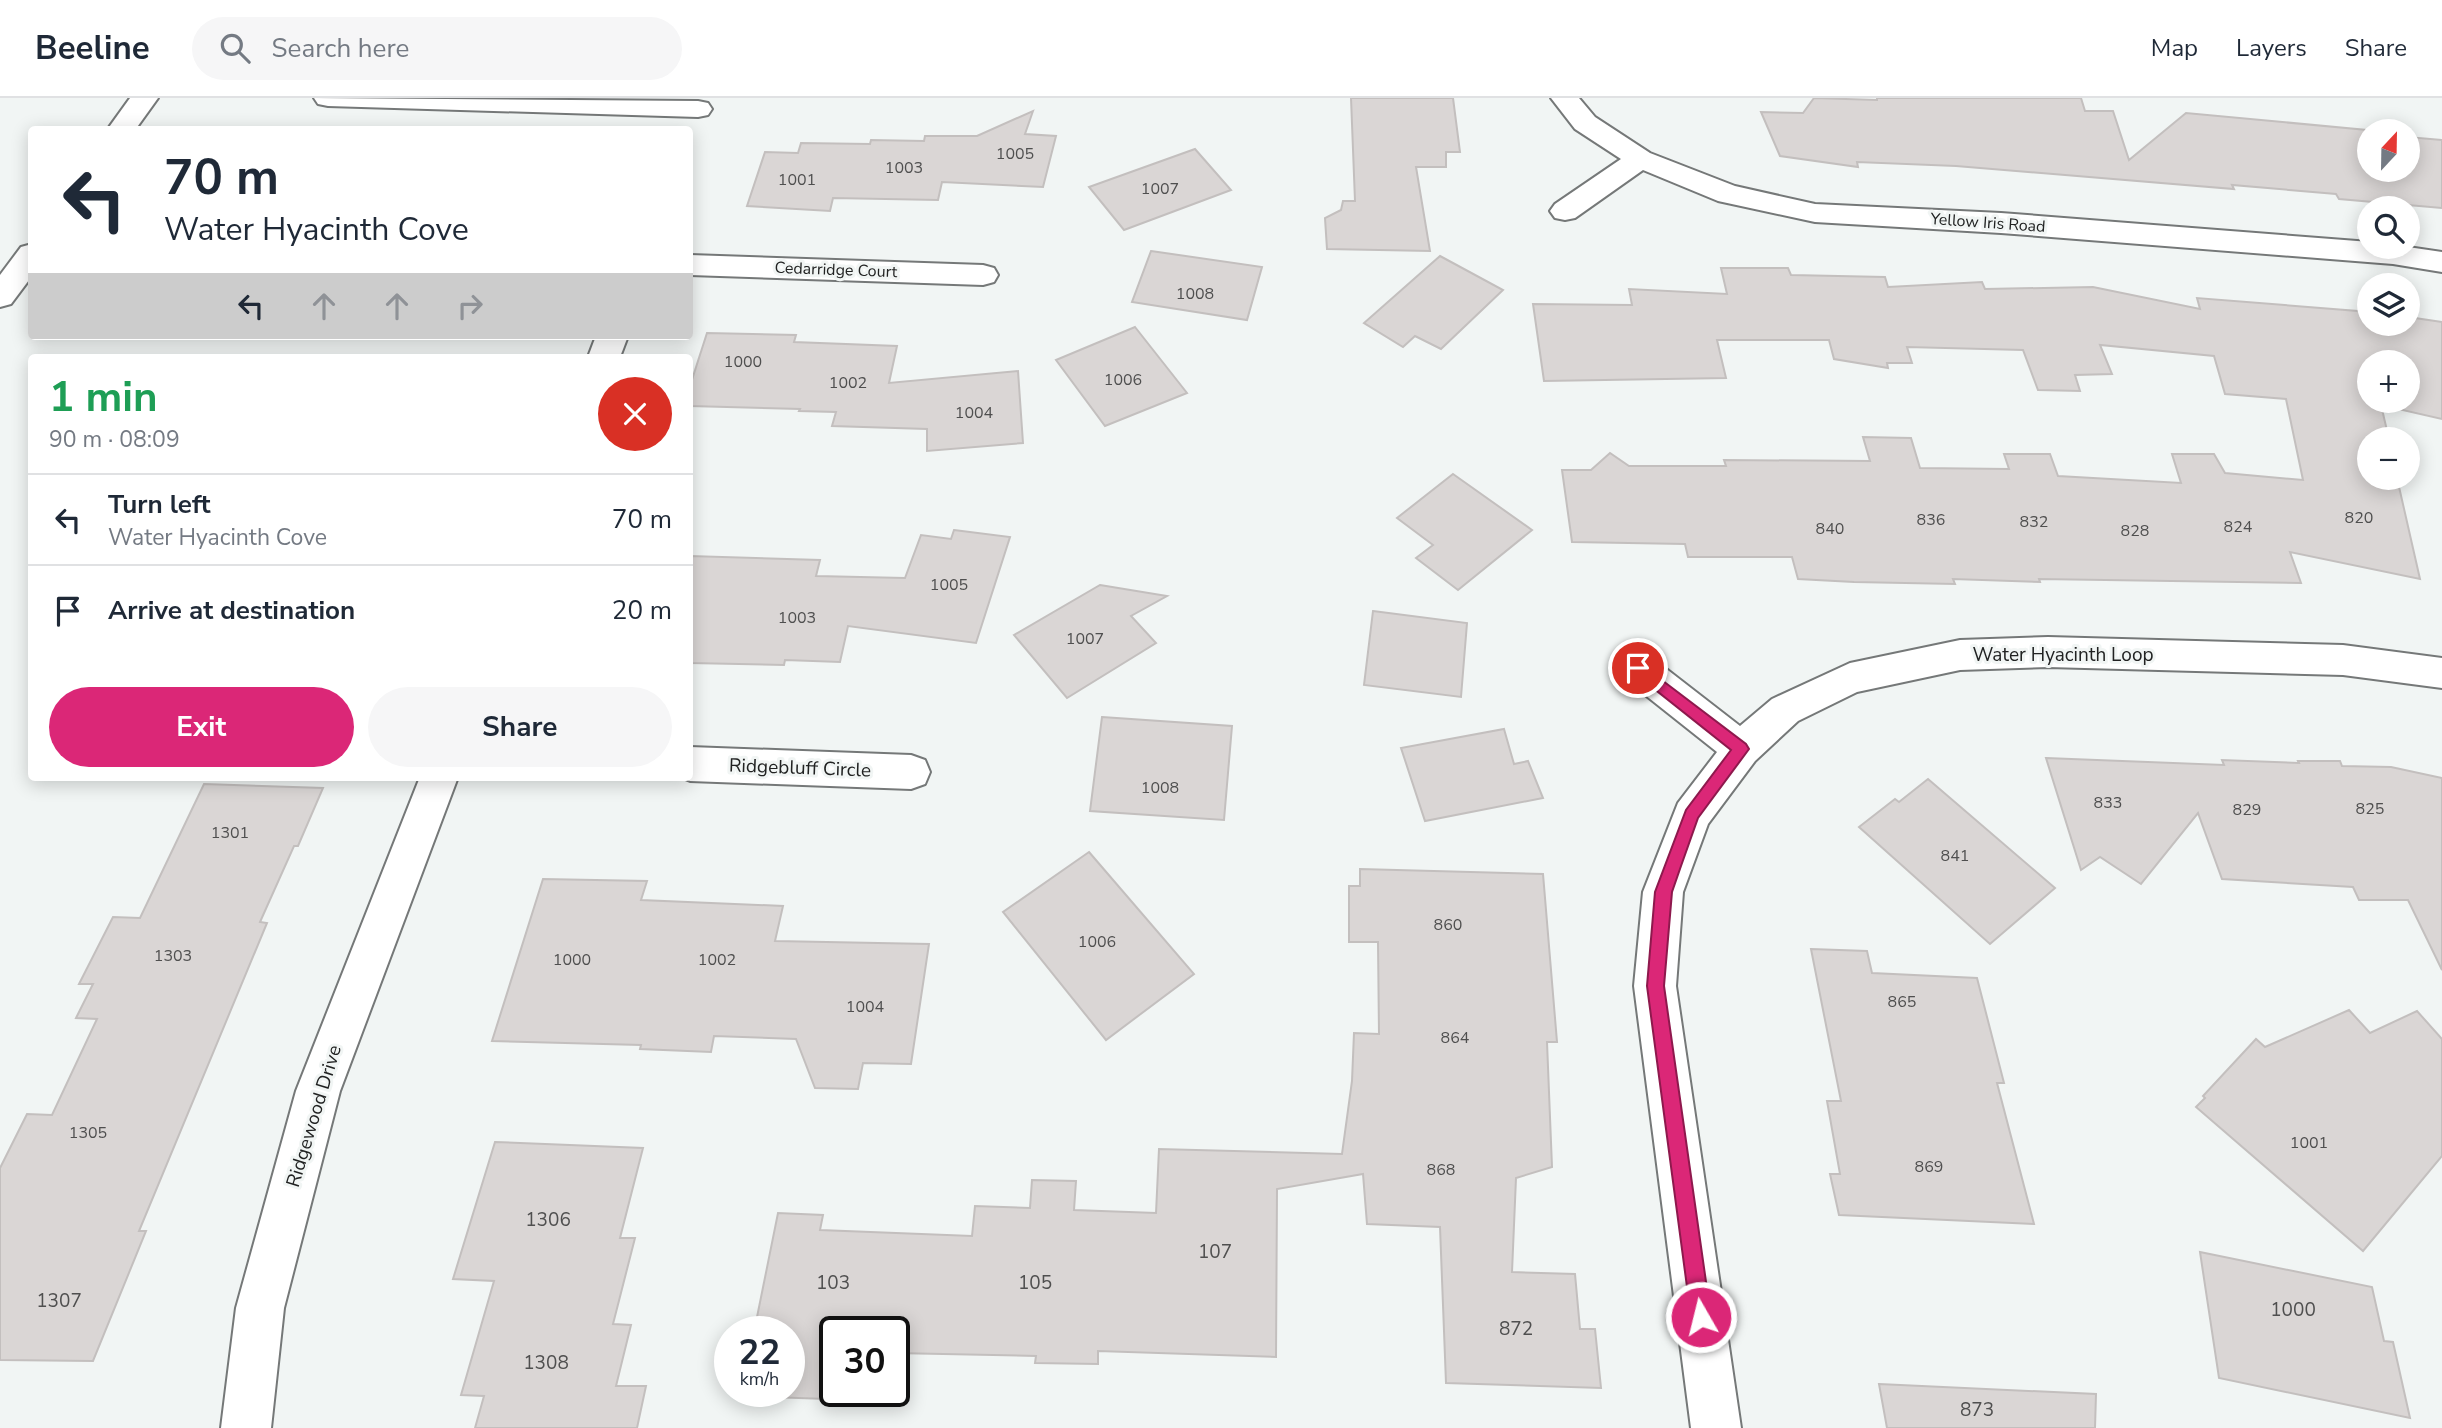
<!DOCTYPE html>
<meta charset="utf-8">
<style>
body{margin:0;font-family:"Nunito Sans",sans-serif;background:#f6f6f7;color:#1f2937;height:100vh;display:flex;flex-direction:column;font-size:26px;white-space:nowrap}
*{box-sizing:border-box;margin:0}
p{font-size:23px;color:#747a83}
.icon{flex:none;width:38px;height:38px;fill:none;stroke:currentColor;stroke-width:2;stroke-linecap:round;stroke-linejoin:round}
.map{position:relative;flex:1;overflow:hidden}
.details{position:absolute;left:28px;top:256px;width:665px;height:427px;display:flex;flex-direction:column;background:#fff;border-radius:7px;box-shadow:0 4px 18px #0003}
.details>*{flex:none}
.guide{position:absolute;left:28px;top:28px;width:665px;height:214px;border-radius:7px;box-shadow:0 4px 18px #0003;background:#fff;color:#1f2937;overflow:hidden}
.needle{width:46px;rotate:22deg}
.fabs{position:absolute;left:2357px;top:21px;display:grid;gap:14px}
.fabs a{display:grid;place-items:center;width:63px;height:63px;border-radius:50%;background:#fff;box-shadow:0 4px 18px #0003;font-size:35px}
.speed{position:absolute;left:714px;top:1218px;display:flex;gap:14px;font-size:35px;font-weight:700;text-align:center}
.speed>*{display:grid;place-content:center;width:91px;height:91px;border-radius:50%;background:#fff;box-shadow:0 4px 18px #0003;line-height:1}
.speed small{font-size:18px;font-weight:400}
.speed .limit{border:4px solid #111;border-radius:10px;background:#fff;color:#111}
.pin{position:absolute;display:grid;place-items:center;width:60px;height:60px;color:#fff;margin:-30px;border:4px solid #fff;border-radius:50%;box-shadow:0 2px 7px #0007}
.me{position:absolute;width:77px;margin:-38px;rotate:352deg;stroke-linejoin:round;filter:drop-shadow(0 0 5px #0008)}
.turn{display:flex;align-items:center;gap:24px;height:147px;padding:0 21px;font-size:32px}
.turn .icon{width:91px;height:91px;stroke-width:2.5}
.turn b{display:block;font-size:49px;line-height:60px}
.lanes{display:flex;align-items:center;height:66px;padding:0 21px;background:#0003;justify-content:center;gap:35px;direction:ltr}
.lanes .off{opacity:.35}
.round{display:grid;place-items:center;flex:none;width:74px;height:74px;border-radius:37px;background:#f6f6f7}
.headline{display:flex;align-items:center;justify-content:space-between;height:119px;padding:0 21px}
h1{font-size:42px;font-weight:700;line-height:52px;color:#1e9e55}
.cta{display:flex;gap:14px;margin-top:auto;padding:14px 21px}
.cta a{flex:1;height:80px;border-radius:42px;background:#db2777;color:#fff;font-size:28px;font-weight:700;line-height:80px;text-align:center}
.cta a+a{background:#f6f6f7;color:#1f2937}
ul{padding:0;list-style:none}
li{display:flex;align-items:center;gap:21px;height:91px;padding:0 21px;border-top:2px solid #e0e1e3}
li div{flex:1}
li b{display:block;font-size:26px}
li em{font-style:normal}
header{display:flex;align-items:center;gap:42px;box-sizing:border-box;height:98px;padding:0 35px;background:#fff;border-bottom:2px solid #e0e1e3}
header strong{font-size:33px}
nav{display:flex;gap:38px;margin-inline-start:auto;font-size:24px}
.search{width:490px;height:63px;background:#f6f6f7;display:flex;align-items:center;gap:18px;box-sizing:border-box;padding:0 24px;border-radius:38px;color:#747a83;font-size:26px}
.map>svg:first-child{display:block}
.building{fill:#dad6d5;stroke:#c3bfbe;stroke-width:2;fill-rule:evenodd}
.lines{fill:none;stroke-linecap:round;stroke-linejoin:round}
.minor-casing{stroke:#757878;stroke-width:4}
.minor{fill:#fff;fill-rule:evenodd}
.route{fill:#db2777;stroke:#8e194d;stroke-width:2}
.labels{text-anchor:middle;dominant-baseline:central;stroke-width:6;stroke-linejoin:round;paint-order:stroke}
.number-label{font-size:16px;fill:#4f4f4f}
.far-street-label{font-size:16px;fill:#212222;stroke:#f1f5f4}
.street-label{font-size:19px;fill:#212222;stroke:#f1f5f4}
.near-number-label{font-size:19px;fill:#4f4f4f}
</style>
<header>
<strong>Beeline</strong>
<div class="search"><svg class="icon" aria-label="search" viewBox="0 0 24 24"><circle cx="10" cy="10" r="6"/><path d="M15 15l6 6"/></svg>Search here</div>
<nav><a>Map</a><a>Layers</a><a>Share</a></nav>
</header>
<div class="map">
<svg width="2442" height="1330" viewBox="0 0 2442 1330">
<rect width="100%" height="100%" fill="#f1f5f4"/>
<g class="building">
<polygon points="1351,0 1453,0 1460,54 1446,54 1446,69 1416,69 1430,153 1327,151 1325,120 1341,112 1343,103 1355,103"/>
<polygon points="1814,0 1877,2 1877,0 2081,0 2085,13 2113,13 2129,62 2186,15 2378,33 2370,33 2370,72 2408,72 2408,39 2442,42 2442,110 2339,101 2336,96 2232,87 2234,91 1956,68 1857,64 1858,69 1780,58 1761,14 1803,15"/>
<polygon points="1033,13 1025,36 1056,38 1043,89 942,84 938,102 833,100 830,113 747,108 765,54 798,55 801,45 870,46 871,42 924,43 925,38 977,38"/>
<polygon points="1195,51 1231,92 1124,132 1089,89"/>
<polygon points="1151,153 1262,169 1247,222 1132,204"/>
<polygon points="1440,158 1503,192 1441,251 1415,238 1403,249 1364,225"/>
<path d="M1721,170H1788L1791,177L1885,179L1888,189L1982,184L1985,191L2093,189L2200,211L2197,200L2370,214V226H2408V219L2442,224V321L2381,307L2389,341H2370V380H2397L2420,481L2290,454L2301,485L2039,481L2040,484L1953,481L1955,486L1854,484L1798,481L1792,459H1688L1685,446L1572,444L1562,372H1591L1610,355L1629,368H1726L1724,362L1870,363L1863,339L1911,340L1920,370L2009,371L2004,356H2050L2058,378L2181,385L2172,356H2214L2225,375L2303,382L2286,301L2225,296L2214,258L2100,247L2112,276L2075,277L2080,293L2038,292L2023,252L1907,249L1912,265H1887L1888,270L1834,261L1829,242H1717L1726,280L1544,283L1533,206L1632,207L1629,191L1727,196ZM2370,264H2408V303H2370Z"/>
<polygon points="1135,229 1187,295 1105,328 1056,262"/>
<polygon points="707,235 796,237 794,244 897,248 889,285 1018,273 1023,345 927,353 927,331 832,328 836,314 799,313 800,311 690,308 690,288"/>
<polygon points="1453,376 1532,432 1458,492 1416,460 1433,447 1397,420"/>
<polygon points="954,432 1010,439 976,545 848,528 840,564 785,562 784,567 690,565 690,458 820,462 816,478 905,480 921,437 951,441"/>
<polygon points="1100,487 1167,498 1131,518 1156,545 1067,600 1014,537"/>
<polygon points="1373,513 1467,525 1461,599 1364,587"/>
<polygon points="1102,619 1232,628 1224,722 1090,713"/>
<polygon points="1504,631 1514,666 1528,663 1543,700 1425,723 1401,650"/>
<polygon points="2046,660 2224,667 2222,662 2299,665 2298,663 2340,663 2342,668 2391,669 2442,680 2442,872 2408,802 2359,802 2353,789 2222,781 2198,715 2141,786 2100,759 2081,772"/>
<polygon points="1928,681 2055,790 1990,846 1859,729 1895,701 1899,704"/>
<polygon points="204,686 323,690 298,748 294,748 260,824 267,825 139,1133 146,1133 93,1263 0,1262 0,1070 27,1016 52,1017 97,921 76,920 93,886 79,886 113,819 140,820"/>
<polygon points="1089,754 1194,876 1106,942 1003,814"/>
<polygon points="1360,771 1543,776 1557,944 1547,944 1552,1069 1516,1080 1512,1174 1575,1176 1580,1231 1595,1231 1601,1290 1446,1285 1440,1129 1367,1126 1363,1076 1277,1091 1276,1259 1098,1253 1098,1266 1035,1265 1036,1258 894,1255 894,1234 835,1234 835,1293 886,1293 885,1303 741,1298 742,1293 789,1293 789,1234 754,1234 778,1115 823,1117 820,1132 972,1138 975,1108 1030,1110 1032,1082 1076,1083 1074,1112 1156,1115 1159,1051 1342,1056 1352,983 1354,935 1379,936 1378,844 1349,844 1349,788 1360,788"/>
<polygon points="543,781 647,783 641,802 783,808 775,843 929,846 911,966 863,965 858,991 815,990 796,941 714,938 711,954 640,951 641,947 492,943"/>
<polygon points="1811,851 1867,853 1872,875 1977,880 2004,985 1997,985 2034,1126 1839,1117 1830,1076 1840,1076 1827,1003 1841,1003"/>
<polygon points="2349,912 2370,935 2417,913 2442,941 2442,1058 2363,1153 2196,1009 2205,1000 2203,998 2256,941 2265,949"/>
<polygon points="495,1044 643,1050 620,1140 635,1140 613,1226 631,1227 616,1288 646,1288 637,1330 475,1330 484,1298 461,1297 494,1183 453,1181"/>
<polygon points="2200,1154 2372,1189 2384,1243 2393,1244 2410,1320 2219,1280"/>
<polygon points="1879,1286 2096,1296 2095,1330 1887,1330"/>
</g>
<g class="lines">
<g class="minor-casing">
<g id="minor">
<polygon points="130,0 158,0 135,32 107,32"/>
<polygon points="314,0 698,3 708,5 712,11 708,17 698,19 328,8 318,6"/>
<polygon points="1551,0 1579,0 1595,19 1650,55 1735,88 1815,106 2001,115 2370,144 2370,149 2408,149 2442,154 2442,174 2393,166 2001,135 1815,124 1718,103 1643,72 1575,120 1565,122 1555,120 1550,113 1555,106 1621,61 1575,31"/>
<polygon points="32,146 32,178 11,206 0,209 0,177 21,149"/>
<polygon points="690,157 983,167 994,170 998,177 994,184 983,187 690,177"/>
<polygon points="596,238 628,238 620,259 588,259"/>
<polygon points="2048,539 2343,547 2442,560 2442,590 2343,577 2048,569 1960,572 1857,594 1798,623 1755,663 1708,726 1683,794 1676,888 1741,1330 1691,1330 1634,888 1643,794 1678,705 1717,654 1625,581 1620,570 1625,559 1638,555 1651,559 1740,628 1772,601 1850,565 1960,542"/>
<polygon points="690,649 911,657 925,662 930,674 925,686 911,691 690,683 680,679 690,679"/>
<polygon points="420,679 458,679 340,993 284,1210 271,1330 221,1330 236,1210 296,993"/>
</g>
</g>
<use href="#minor" class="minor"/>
</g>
<polygon class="route" points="1638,564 1746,646 1749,651 1698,720 1681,768 1672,794 1664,888 1711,1219 1708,1226 1701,1229 1694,1226 1691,1219 1647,888 1655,794 1686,712 1731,652 1633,574 1631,570"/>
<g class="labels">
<g class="number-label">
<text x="1015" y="56">1005</text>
<text x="904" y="70">1003</text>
<text x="797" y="82">1001</text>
<text x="1160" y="91">1007</text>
<text x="1195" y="196">1008</text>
<text x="743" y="264">1000</text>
<text x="1123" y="282">1006</text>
<text x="848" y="285">1002</text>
<text x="974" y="315">1004</text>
<text x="2359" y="420">820</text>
<text x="1931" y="422">836</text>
<text x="2034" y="424">832</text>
<text x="2238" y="429">824</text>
<text x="1830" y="431">840</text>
<text x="2135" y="433">828</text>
<text x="949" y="487">1005</text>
<text x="797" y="520">1003</text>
<text x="1085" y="541">1007</text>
<text x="1160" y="690">1008</text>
<text x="2108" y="705">833</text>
<text x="2370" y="711">825</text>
<text x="2247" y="712">829</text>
<text x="230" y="735">1301</text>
<text x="1955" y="758">841</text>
<text x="1448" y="827">860</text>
<text x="1097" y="844">1006</text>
<text x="173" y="858">1303</text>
<text x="572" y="862">1000</text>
<text x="717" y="862">1002</text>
<text x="1902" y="904">865</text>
<text x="865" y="909">1004</text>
<text x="1455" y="940">864</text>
<text x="88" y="1035">1305</text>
<text x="2309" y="1045">1001</text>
<text x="1929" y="1069">869</text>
<text x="1441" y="1072">868</text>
</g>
<g class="far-street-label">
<text transform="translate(1988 125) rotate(4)">Yellow Iris Road</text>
<text transform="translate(836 172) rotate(2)">Cedarridge Court</text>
</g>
<g class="street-label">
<text x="2063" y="557">Water Hyacinth Loop</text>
<text transform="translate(800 670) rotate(2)">Ridgebluff Circle</text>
<text transform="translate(314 1018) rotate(-73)">Ridgewood Drive</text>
</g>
<g class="near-number-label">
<text x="548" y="1122">1306</text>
<text x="1215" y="1154">107</text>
<text x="833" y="1185">103</text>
<text x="1035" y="1185">105</text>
<text x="59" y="1203">1307</text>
<text x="2293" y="1212">1000</text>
<text x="1516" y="1231">872</text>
<text x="546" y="1265">1308</text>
<text x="1977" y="1312">873</text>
</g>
</g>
</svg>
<div class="fabs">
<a><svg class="needle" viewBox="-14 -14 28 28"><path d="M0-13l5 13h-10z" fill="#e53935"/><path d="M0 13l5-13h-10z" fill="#747a83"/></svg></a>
<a><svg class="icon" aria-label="search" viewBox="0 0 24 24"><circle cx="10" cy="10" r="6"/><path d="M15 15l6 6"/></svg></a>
<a><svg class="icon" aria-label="layers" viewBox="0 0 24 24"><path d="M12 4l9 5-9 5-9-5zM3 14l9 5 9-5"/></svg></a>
<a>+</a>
<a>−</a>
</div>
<div class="speed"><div>22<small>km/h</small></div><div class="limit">30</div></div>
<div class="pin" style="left:1638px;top:570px;background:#d93025"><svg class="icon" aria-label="arrive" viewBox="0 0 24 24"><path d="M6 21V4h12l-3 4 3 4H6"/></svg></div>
<svg class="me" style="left:1701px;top:1219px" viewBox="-20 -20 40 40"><circle r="17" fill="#db2777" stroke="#fff" stroke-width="3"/><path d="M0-11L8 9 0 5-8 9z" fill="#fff"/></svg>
<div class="guide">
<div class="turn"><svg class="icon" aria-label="left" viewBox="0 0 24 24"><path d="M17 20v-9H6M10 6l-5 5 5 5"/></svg><div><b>70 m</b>Water Hyacinth Cove</div></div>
<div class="lanes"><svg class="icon" aria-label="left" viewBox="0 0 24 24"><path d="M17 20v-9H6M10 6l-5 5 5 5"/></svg><svg class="icon off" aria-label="ahead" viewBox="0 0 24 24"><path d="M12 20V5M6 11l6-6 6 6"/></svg><svg class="icon off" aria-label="ahead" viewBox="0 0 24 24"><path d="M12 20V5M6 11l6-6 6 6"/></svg><svg class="icon off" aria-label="right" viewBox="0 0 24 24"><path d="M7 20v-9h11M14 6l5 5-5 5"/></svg></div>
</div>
<section class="details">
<div class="headline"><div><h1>1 min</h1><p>90 m · 08:09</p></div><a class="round" style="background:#d93025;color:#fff"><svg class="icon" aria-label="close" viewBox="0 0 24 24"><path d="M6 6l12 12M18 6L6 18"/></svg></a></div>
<ul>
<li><svg class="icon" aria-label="left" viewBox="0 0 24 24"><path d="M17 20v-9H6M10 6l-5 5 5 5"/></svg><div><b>Turn left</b><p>Water Hyacinth Cove</p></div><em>70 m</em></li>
<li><svg class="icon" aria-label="arrive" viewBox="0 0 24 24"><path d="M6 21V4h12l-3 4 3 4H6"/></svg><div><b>Arrive at destination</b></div><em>20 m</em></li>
</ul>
<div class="cta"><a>Exit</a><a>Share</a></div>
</section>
</div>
